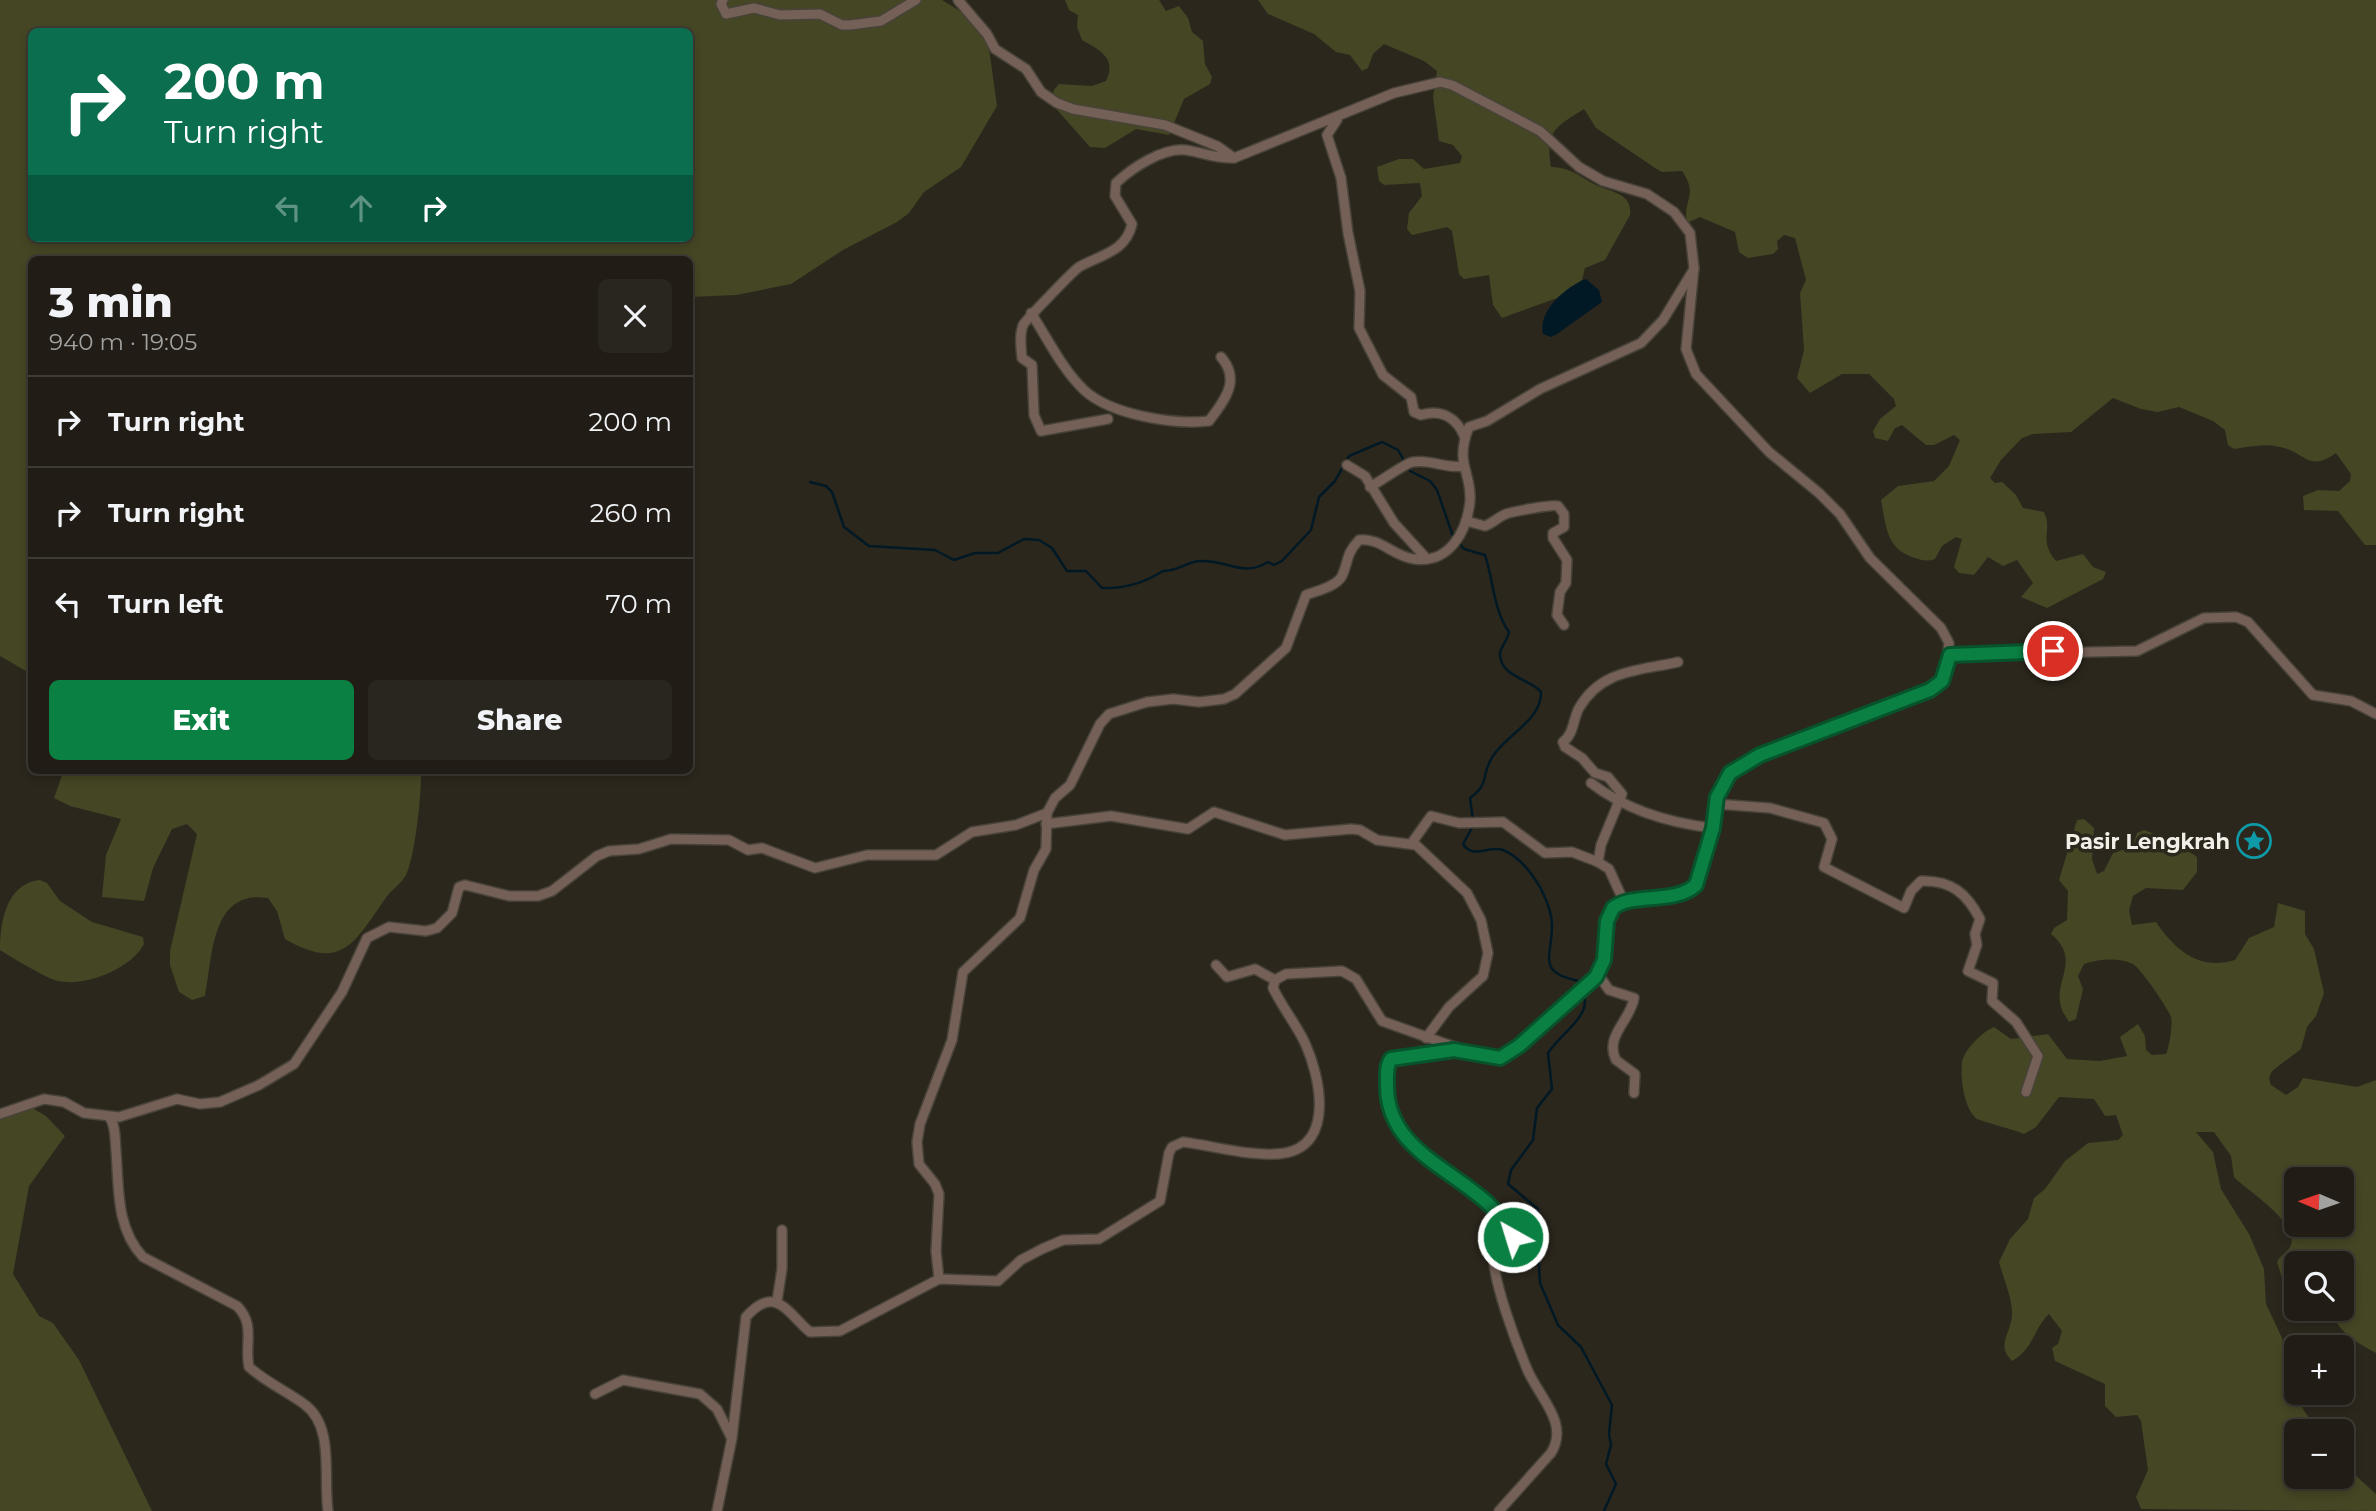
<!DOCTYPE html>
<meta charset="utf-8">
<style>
body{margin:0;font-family:Montserrat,sans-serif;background:#29261f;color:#f1f3f6;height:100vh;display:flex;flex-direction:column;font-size:26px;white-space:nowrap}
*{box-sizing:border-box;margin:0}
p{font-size:23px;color:#a2a2a1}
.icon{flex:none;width:38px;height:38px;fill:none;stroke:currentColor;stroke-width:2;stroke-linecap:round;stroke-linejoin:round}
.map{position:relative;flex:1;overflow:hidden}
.details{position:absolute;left:28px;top:256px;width:665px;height:518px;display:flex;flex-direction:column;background:#211d16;border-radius:10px;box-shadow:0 4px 10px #0003,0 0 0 2px #3e3b35}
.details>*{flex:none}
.top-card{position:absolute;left:28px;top:28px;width:665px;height:214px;border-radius:10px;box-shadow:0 4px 10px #0003,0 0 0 2px #3e3b35;background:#0b6e4f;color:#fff;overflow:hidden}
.needle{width:46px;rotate:272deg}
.fabs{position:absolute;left:2284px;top:1167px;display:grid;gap:14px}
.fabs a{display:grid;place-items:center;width:70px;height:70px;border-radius:10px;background:#211d16;box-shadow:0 4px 10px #0003,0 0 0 2px #3e3b35;font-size:35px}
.pin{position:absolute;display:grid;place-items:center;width:60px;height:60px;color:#fff;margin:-30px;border:4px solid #fff;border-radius:50%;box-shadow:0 2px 7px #0007}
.me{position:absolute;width:77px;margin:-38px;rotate:321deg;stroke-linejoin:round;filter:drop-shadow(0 0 5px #0008)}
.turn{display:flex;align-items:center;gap:24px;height:147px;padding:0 21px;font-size:32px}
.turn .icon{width:91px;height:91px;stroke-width:2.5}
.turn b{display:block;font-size:49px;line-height:60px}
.lanes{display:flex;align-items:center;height:66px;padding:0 21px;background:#0003;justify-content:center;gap:35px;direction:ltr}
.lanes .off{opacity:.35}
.round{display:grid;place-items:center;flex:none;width:74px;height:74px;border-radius:10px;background:#29261f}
.headline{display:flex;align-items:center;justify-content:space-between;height:119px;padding:0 21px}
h1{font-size:42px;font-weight:800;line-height:52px}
.action{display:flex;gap:14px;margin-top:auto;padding:14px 21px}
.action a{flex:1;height:80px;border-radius:10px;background:#0b8043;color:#fff;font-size:28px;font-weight:800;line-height:80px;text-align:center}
.action a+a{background:#29261f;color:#f1f3f6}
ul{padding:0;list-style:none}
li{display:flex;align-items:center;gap:21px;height:91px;padding:0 21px;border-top:2px solid #3e3b35}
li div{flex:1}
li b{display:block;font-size:26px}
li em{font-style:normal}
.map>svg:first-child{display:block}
.green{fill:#444624;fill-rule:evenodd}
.water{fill:#011925}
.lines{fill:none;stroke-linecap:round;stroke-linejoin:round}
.stream{stroke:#011925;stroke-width:2.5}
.street-casing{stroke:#484339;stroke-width:12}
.street{stroke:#746057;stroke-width:9}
.route-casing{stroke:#07532c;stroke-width:18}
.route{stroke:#0b8043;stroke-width:12}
.labels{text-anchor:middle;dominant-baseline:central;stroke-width:7;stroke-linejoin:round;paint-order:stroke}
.poi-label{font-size:21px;font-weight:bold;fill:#f2efe8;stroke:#2c271d;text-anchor:end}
</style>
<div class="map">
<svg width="2376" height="1511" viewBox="0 0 2376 1511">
<rect width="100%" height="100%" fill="#2c271d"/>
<g class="green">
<path d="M0,0H942L976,21L987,34L997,106L961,167L924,192L909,213L897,222L843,250L791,284L736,295L690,297V259H32L31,674L0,656ZM32,32H690V238H32Z"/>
<path d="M1065,0H1159L1166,11L1179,6L1188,18L1192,32L1203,41L1205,64L1212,77L1210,84L1184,99L1169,135L1136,129L1105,148L1090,147L1051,103L1054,90L1059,84L1092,86L1106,81C1118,57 1097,49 1082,40L1077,27L1078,15L1069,10Z"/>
<path d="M1258,0H2376V545H2365L2338,511L2304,510L2303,496L2318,490L2339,491L2350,481L2351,474L2336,453C2308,473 2305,452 2280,447C2264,443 2250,447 2234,449L2228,445L2225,430L2213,421L2179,407L2158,412L2141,409L2113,398L2071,432L2033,434L2022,438L2001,460L1990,478L1995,483L2002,482L2016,495L2023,508L2044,512C2053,530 2038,540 2056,561L2083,554L2093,567L2106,572L2103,579L2047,608L2021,597L2033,583L2017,560L2003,566L1988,557L1974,575L1959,573L1954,567L1962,539L1956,537L1942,546L1935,559C1926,562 1921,560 1912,557C1886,548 1886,525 1881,500L1898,486L1934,481L1949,466L1960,440L1954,435L1934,445H1926L1902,425L1895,428L1888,441L1875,438L1873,431L1880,419L1896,406L1894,399L1869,374H1842L1810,393L1797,378L1804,350L1800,293L1806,280L1795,238L1784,235L1777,241L1778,249L1773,254L1748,258L1739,252L1735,232L1700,217L1687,223C1682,201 1699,195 1682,171L1662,172L1655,168L1596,128L1584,109C1555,127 1545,132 1551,167C1570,167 1580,177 1596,185C1610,192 1633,193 1630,215L1605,260L1585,268L1582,280L1557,298L1502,318L1493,305L1489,275L1464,279L1459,274L1452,231L1447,227L1412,235L1407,229L1409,213L1422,196L1420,183L1384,185L1379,181L1377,167L1399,159H1413L1424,169L1460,163L1462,156L1453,145L1439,141L1433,97L1437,71L1424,61L1384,44L1373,54L1368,68L1362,71L1350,55L1336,52L1314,34L1268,14Z"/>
<path d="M64,770H421C422,791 415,858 406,875C401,884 390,891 385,899C354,943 342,972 285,939L277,911L268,898C210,889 213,958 205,996L192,1000L179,992L170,965V951L197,834L187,824L172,829L153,868L144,901L102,897L106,855L121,819L70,806L54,798Z"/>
<path d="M2084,819L2094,828L2092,859L2097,874L2104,871L2113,853C2130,846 2130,855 2137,833L2144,830L2172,840L2197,857V872L2183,890L2146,888L2133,896L2129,910L2132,925L2156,922C2175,950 2199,971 2235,960L2249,938L2274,927L2278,903L2305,911V934L2314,949L2324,993L2316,1016L2307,1027L2301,1049L2272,1071L2269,1078L2271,1085L2286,1095L2298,1087L2303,1078L2357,1087L2376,1080V1353C2354,1341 2339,1333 2330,1309H2342V1264H2296V1289L2283,1281L2277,1262C2280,1255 2289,1251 2291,1245C2299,1222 2246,1190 2234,1177L2231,1156L2214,1132H2196L2213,1152L2221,1189L2249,1234L2264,1269L2266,1304L2282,1338L2288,1372L2303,1409L2318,1431L2296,1432V1477H2342V1463L2376,1494V1511L2141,1509L2136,1497L2148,1470L2141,1421L2137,1415L2116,1417L2105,1406V1384L2055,1361L2052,1348L2058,1344L2062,1331L2049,1314C2034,1328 2033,1350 2012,1361C1996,1345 2010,1335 2012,1316C2013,1299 2003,1278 1999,1262L2010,1239L2028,1219L2034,1198L2045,1189L2065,1161L2088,1143L2118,1140L2123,1135L2116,1115L2105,1116L2094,1099L2059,1097L2036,1127L2024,1134C2015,1130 1981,1121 1977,1119C1964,1109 1960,1078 1962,1062C1964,1050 1983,1031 1994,1027L2011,1039L2048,1034L2067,1059L2100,1061L2127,1056L2120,1037L2138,1024L2145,1036L2146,1050L2152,1055L2166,1054C2169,1049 2173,1023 2171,1017C2167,1007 2142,970 2133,964C2119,957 2098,959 2084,964L2078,976L2083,989L2076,1019L2069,1022C2067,1018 2062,1012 2061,1007C2053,980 2082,960 2051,934L2054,928L2067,920L2068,891L2059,880L2077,820ZM2296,1180H2342V1225H2296Z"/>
<path d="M40,880L47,883L60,901L92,922L143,937L144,944C131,969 85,987 58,981C48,979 9,956 0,950C0,923 6,883 40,880Z"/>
<polygon points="32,1108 46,1116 65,1136 29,1186 13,1274 39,1316 53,1323 79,1360 152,1511 0,1511 0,1120"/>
</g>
<path class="water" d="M1586,279L1599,290L1602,302L1557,334L1551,337L1543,334C1537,311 1567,286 1586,279Z"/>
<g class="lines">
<g class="stream">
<path d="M810,482L826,486L832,492L844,527L869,546L935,550L954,560L975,553H998L1024,539L1039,540L1052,548L1067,571H1086L1102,588C1125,589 1144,583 1163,571C1178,571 1187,562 1199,561C1227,559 1242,578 1268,562L1274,565L1282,561L1311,530L1319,497L1335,481L1349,456L1382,442L1398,450L1410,471L1430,481L1437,490L1454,539"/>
<path d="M1459,543L1464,549L1485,555C1494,582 1493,609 1509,632C1508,639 1501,647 1500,653C1499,677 1531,679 1541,692C1542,720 1506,735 1493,756C1480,775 1491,783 1470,798L1473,820"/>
<path d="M1473,826L1463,844C1473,860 1489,845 1503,850C1520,857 1532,873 1541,889C1546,899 1552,913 1552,925C1552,958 1536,972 1579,981C1599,1015 1565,1027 1548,1053L1552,1089L1537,1108L1533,1140L1511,1170L1508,1184L1538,1209L1537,1220L1530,1229L1538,1250L1540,1283L1558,1325L1581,1347L1612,1405L1609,1434L1611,1445L1606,1464L1616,1484L1604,1511"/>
</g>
<g class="street-casing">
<g id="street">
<polyline points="723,0 721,4 726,14 754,8 780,15 820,14 842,25 850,25 881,21 916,0"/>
<polyline points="958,0 987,34 995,49 1026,69 1041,92 1057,103 1073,109 1165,125 1217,146 1234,158"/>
<path d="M1337,120L1327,135L1341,178L1348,233L1360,291L1359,328L1383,375L1411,397L1414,412L1421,415C1441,409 1457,417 1465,438"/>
<path d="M1031,313C1048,339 1062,369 1084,390C1111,415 1174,425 1209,421C1225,400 1241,380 1221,357"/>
<polyline points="1347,465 1365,476 1394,523 1426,558"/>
<path d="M1370,487C1380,482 1405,463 1413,462C1430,459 1446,469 1463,466"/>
<path d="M1466,521L1485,526C1493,523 1498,517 1506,514C1511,512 1552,504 1558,506L1564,514V527L1553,533V538L1567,560L1566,583L1560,592L1557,615L1564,625"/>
<polyline points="1950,655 2137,651 2204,618 2236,617 2248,622 2313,695 2351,701 2376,714"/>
<path d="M1591,783C1626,810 1669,823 1713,828"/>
<path d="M1716,804L1770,808L1824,823L1832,839L1824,867L1904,908L1911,891L1921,881C1952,880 1967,894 1980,919L1975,934L1977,945L1968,971L1993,983L1992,1001L2016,1022L2038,1056L2026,1092"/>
<polyline points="1046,824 1111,816 1188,829 1214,812 1285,835 1351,829 1360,830 1377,840 1416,845 1467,893 1481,920 1488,953 1483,976 1449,1007 1426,1038"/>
<polyline points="1411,844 1431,816 1459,823 1503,822 1545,853 1572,852 1598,862 1609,869 1624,902"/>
<path d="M1598,862L1601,845L1622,794L1608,777L1595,773L1582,758L1565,747L1563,742C1574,734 1573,719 1579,708C1602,669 1639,671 1678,662"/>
<polyline points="1216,965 1227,977 1255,969 1275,980"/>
<path d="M1598,974L1609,990L1634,998C1631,1020 1604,1036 1616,1060L1635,1074L1634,1093"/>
<path d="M1461,1051L1404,1055L1391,1059C1386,1067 1387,1075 1387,1085C1387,1094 1386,1103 1389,1112C1404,1152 1517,1212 1512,1243L1494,1254C1491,1277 1517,1345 1527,1369C1538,1396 1570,1423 1551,1453L1499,1511"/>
<polyline points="0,1114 44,1099 64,1102 84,1113 119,1117 177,1099 200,1104 220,1102 259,1085 294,1064 342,992 367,938 389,927 426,931 437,928 452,913 459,887 465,885 509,896 538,896 552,891 597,856 609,851 639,849 671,839 729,840 748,850 762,848 815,868 867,855 936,855 972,832 1016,825 1047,813"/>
<path d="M110,1118C116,1127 115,1140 116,1151C119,1189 116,1228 143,1257L237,1306C256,1325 244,1344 249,1367C266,1382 286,1391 304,1404C335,1426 323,1476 328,1511"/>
<path d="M939,1279L936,1251L939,1194L935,1184L919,1164L917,1142L920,1124L952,1040L963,972L1020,918L1034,870L1046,849L1047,813L1055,798L1070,785L1100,724L1109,714L1147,702L1173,699L1199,702L1224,699L1235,694L1286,648L1306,595C1316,591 1336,587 1342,576C1349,561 1345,555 1359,540C1380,537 1394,557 1414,559C1449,564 1467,532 1470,501C1472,472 1454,464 1469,427L1487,421L1540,389L1641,343L1663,320L1694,269"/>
<polyline points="777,1301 782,1269 782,1230"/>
<polyline points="595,1394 623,1380 700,1394 717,1409 731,1437"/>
<path d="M717,1511L732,1438L746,1317C776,1283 788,1314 810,1332L840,1331L939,1279L998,1281L1021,1260L1042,1249L1063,1240L1099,1239L1160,1201L1169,1153L1172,1147L1183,1142C1215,1146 1254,1158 1285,1153C1335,1144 1320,1076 1305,1043C1296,1024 1282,1007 1273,988L1275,980L1286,974L1342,971L1356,979L1382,1021L1477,1055L1503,1057L1519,1047L1596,977L1604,960L1607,921L1613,908C1632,893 1674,904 1696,885L1713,828L1717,797L1730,773L1760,755L1930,690L1945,675L1949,643L1941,628L1870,558L1840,514L1819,493L1769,452L1696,374L1686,349L1694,268L1690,233L1674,212L1647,194L1603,181L1579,167L1540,131L1452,85L1440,82L1394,93L1234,158C1216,159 1202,152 1185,150C1162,148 1132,168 1116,183L1115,196L1132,224C1126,252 1100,255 1079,267C1073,271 1026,320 1023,325C1019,336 1021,347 1022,358L1032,365L1034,415L1041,431L1108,419"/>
</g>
</g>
<use href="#street" class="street"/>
</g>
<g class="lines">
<g class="route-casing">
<path id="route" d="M1513,1237C1486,1175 1386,1163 1387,1085C1387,1075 1386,1066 1391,1059L1454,1050L1500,1058L1519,1046L1596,977L1604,960L1607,921L1613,908C1633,892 1674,905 1696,885L1713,828L1717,797L1730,773L1760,755L1930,690L1942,681L1950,655L2053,651"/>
</g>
<use href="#route" class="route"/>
</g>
<defs>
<g id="sight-ring" transform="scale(1.75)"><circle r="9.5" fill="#2c271d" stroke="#0f9aa8" stroke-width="1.5"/><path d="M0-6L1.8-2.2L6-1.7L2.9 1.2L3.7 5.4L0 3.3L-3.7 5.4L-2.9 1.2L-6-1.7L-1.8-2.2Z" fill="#0f9aa8"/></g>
</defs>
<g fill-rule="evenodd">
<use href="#sight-ring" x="2254" y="841"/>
</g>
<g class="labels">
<g class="poi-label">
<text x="2230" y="841">Pasir Lengkrah</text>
</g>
</g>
</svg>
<div class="fabs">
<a><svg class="needle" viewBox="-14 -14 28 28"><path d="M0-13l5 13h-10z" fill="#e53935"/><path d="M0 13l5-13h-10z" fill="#a2a2a1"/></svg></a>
<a><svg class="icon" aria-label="search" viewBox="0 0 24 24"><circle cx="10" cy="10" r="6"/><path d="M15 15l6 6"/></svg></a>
<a>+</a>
<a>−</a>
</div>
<div class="pin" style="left:2053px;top:651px;background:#d93025"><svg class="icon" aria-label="arrive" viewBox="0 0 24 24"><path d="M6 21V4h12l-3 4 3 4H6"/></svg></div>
<svg class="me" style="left:1513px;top:1237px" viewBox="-20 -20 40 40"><circle r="17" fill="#0b8043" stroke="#fff" stroke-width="3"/><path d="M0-11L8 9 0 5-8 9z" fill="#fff"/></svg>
<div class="top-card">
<div class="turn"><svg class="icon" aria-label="right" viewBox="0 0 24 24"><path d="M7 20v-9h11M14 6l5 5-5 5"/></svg><div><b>200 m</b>Turn right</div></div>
<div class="lanes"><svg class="icon off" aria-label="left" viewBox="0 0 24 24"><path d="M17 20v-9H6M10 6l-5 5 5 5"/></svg><svg class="icon off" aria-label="ahead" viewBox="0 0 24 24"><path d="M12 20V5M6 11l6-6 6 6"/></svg><svg class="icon" aria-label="right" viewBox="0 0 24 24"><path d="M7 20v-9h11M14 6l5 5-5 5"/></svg></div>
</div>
<section class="details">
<div class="headline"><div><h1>3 min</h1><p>940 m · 19:05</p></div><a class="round"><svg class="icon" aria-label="close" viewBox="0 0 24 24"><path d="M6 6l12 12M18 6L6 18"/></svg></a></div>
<ul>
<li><svg class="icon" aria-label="right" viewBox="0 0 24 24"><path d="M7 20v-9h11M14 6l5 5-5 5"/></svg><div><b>Turn right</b></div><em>200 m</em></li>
<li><svg class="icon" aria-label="right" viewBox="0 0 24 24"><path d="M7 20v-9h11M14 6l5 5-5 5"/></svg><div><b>Turn right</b></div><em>260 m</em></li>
<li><svg class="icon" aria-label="left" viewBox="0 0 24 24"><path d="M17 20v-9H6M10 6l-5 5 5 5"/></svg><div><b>Turn left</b></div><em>70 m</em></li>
</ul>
<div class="action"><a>Exit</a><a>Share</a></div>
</section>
</div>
